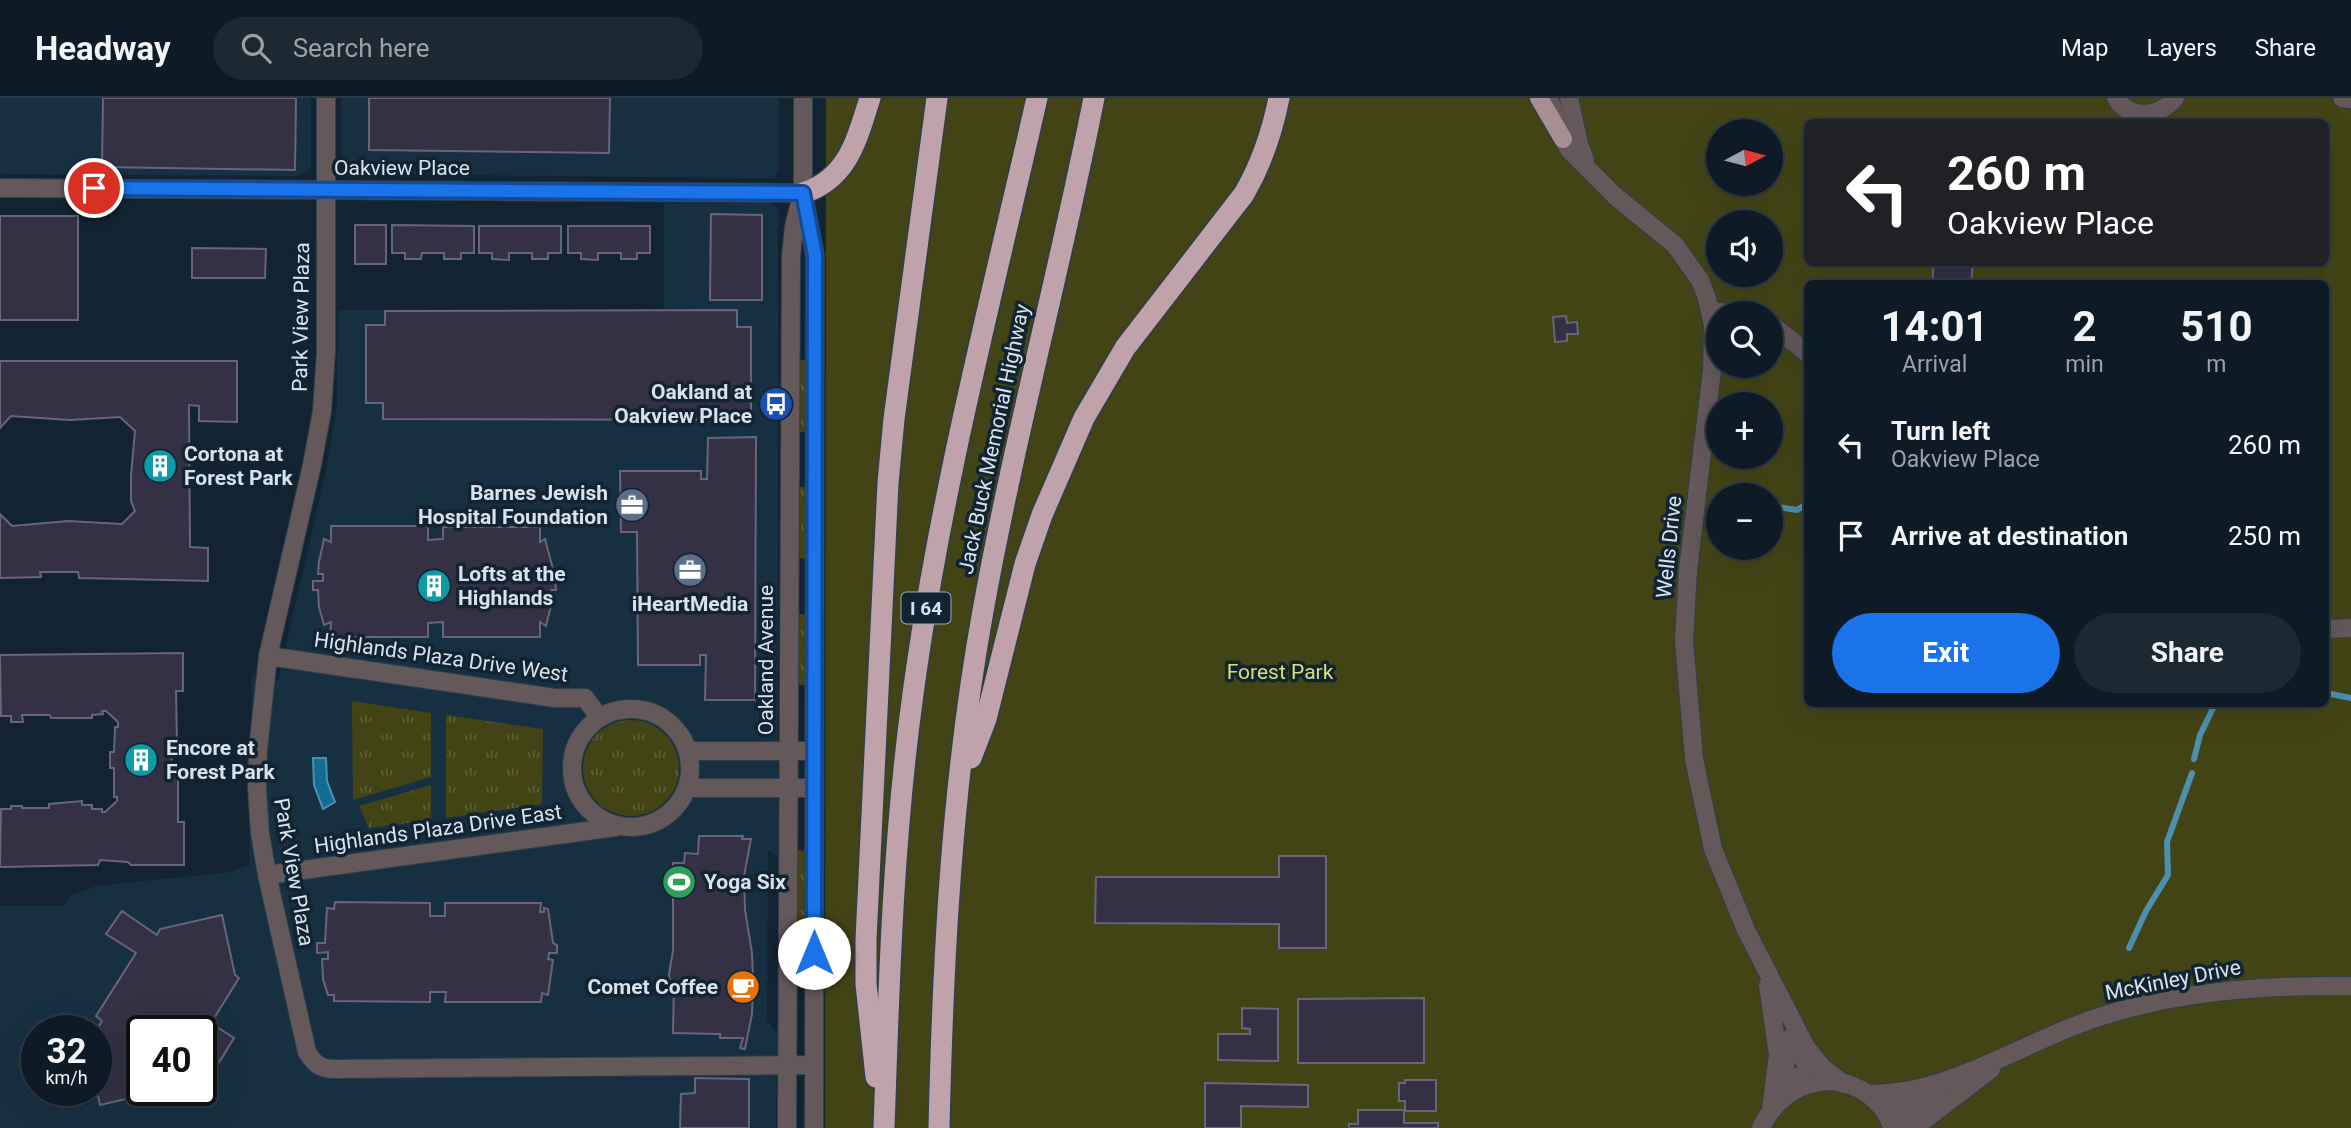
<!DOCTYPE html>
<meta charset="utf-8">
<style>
body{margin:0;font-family:Roboto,sans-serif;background:#1c2832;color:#f1f3f6;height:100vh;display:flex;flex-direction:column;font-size:26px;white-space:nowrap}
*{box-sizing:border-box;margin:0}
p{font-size:23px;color:#9ba1a7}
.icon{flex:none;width:38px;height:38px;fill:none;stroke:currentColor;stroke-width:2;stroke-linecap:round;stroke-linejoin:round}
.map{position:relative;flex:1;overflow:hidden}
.drawer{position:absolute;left:1804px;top:182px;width:525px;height:427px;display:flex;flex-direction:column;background:#0e1b26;border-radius:10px;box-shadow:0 7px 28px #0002,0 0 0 2px #2e3943}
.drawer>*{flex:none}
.banner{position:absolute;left:1804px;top:21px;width:525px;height:147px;border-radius:10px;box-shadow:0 7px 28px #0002,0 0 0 2px #2e3943;background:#202124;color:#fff;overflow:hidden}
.needle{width:46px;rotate:83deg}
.tools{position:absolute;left:1706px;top:21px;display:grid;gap:14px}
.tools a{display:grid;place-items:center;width:77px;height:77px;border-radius:50%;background:#0e1b26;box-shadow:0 7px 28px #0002,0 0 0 2px #2e3943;font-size:35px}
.speed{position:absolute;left:21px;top:917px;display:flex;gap:14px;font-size:35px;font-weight:700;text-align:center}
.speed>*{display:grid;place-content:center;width:91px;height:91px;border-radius:50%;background:#0e1b26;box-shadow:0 7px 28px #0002,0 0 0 2px #2e3943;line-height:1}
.speed small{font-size:18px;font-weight:400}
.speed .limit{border:4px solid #111;border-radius:10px;background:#fff;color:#111}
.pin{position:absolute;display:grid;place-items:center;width:60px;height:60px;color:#fff;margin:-30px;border:4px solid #fff;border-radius:50%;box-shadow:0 2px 7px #0007}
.me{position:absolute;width:77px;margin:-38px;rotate:0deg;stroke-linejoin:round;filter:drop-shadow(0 0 5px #0008)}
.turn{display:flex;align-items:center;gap:24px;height:147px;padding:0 28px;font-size:32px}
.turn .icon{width:91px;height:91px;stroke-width:2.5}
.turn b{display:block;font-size:49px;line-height:60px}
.eta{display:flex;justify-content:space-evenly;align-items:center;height:119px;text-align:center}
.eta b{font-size:42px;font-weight:700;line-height:49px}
.primary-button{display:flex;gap:14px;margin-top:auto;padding:14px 28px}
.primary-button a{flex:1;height:80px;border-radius:42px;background:#1a73e8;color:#fff;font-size:28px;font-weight:700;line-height:80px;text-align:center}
.primary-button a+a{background:#1c2832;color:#f1f3f6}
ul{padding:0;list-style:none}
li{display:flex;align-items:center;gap:21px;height:91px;padding:0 28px}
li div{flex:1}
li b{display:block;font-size:26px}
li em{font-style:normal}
header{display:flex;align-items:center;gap:42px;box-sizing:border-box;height:98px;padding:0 35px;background:#0e1b26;border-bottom:2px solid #2e3943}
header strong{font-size:33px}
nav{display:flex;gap:38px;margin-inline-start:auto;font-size:24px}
.search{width:490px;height:63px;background:#1c2832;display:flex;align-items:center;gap:18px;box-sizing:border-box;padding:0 24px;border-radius:38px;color:#9ba1a7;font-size:26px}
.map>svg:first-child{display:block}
.built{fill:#173041;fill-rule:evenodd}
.grass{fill:url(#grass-tufts)}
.green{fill:#434416;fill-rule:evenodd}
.water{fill:#126d94;stroke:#4d90ae;stroke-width:2}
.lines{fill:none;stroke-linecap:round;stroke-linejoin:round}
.stream{stroke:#4d90ae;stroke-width:6}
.building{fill:#343145;stroke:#68657b;stroke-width:2}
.pedestrian-casing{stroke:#2e3f4c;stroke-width:18}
.minor-casing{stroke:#2e3f4c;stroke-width:20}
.tertiary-casing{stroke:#2e3f4c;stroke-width:20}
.primary-casing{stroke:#2e3f4c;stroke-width:20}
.motorway-casing{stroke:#2e3f4c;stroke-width:24}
.pedestrian{stroke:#64585b;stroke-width:16}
.minor{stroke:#64585b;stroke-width:18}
.tertiary{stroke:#64585b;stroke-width:18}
.primary{stroke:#a68e93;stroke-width:18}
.motorway{stroke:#c0a3aa;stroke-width:21}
.route-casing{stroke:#114b97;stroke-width:18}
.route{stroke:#1a73e8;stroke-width:12}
.labels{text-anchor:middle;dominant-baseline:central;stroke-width:7;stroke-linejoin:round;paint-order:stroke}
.shield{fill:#122432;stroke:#9caab4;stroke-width:2}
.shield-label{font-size:19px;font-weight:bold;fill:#d7e3ec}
.street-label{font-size:21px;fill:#d7e3ec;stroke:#122432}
.poi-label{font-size:21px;font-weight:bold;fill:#d7e3ec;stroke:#122432;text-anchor:start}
.park-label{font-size:21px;fill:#dcdf75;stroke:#122432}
</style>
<header>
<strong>Headway</strong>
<div class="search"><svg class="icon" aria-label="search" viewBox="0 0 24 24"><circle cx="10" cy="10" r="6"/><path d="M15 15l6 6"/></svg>Search here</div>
<nav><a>Map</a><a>Layers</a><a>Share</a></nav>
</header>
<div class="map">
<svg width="2351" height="1030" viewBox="0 0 2351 1030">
<defs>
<pattern id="grass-tufts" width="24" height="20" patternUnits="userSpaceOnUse" patternTransform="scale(1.75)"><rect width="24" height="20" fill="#434416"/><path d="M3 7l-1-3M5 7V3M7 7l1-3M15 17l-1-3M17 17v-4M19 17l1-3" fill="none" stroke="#5d5f38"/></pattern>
</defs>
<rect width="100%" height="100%" fill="#122432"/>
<g class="built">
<polygon points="0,0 311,0 311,69 306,75 297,78 0,76"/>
<polygon points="341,0 779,0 779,71 774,80 769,80 353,76 345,73 341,64"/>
<path d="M664,105H771L777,109L778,113V760L768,752L767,922L777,935L776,1030H0V808H63L73,796L96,788L231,774L249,767L252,576L278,582L326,372L337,307L338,212H664ZM37,933H96V992H37ZM142,933H201V992H142Z"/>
</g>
<g class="grass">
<rect x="798" y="262" width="9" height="72"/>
<polygon points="798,389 807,389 807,461 798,460"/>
<polygon points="797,516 807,516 807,587 798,587"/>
<polygon points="352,603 431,615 431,679 353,702"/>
<polygon points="446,617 543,631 542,706 446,720"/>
<circle cx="631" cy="670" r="48"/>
<polygon points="431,687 431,722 369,730 359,708"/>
<polygon points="797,752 807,753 807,887 797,886"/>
</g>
<path class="green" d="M826,0H2351V1030H825ZM1808,24H2326V164H1808ZM1718,33H1771V86H1718ZM1718,124H1771V177H1718ZM1808,186H2326V606H1808ZM1718,215H1771V268H1718ZM1718,306H1771V359H1718ZM1718,397H1771V450H1718Z"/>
<polygon class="water" points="313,660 326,660 327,683 335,704 323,711 314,687"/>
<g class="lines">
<g class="stream">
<polyline points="1771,408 1797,412 1808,405"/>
<polyline points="1716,428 1718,428"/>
<polyline points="2326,595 2351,600"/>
<polyline points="2194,661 2200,637 2215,606"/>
<polyline points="2129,850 2146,813 2168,777 2167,744 2192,675"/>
</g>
</g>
<g class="building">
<polygon points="103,0 296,0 295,72 102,69"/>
<polygon points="369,0 610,0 609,55 369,52"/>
<polygon points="711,116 762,117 762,202 710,202"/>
<rect x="0" y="118" width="78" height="104"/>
<rect x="355" y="127" width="31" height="39"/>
<polygon points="392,127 474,128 474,155 461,155 461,161 444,161 444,155 422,155 421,161 405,161 405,155 392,155"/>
<polygon points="479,128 561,128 561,155 548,155 548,161 532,161 532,155 509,155 509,162 492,161 492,155 479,155"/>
<polygon points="568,128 650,128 650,155 637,155 637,161 621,161 621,155 598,155 598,162 581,161 581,155 568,155"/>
<polygon points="192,150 266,151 265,180 192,180"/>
<polygon points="1934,164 1973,164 1971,186 1932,186"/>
<polygon points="737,212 737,229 751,229 751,322 383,321 383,305 366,305 366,227 385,227 385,213"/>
<polygon points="1566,218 1567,225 1577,224 1578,236 1567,236 1567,243 1555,244 1553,219"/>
<polygon points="0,263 237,263 237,324 199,323 199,308 189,307 190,449 208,450 208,483 79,480 78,474 40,474 41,479 0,480 0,416 12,428 68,423 122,426 135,413 131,403 131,377 135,333 120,319 70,322 11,318 0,330"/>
<polygon points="756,339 755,602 705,602 706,557 700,557 700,567 638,567 637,434 621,434 620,373 701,373 701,381 707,381 708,340"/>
<polygon points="331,428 428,428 428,442 443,441 443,429 540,429 540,444 545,441 553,471 554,478 548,479 548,484 555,483 556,492 551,492 551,508 546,528 540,524 540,539 443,539 443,524 428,525 428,539 330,539 331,524 324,527 319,509 318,492 313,492 313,483 323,483 323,476 318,476 319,464 324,441 331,444"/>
<polygon points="183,555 183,593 176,593 177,645 171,646 172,672 178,672 178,724 184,724 184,767 131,767 128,764 100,762 98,767 0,769 1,711 11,711 11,708 22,708 22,710 49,710 49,706 82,703 82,707 92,707 92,711 102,711 102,714 105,714 117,703 117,699 114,699 114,670 110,670 110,654 114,654 115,629 118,629 118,624 106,613 102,613 103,616 92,617 92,620 51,620 50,617 22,617 23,624 11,624 11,618 1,618 0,557"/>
<polygon points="699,738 743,738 742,741 751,741 744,778 745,812 752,855 753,879 752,916 745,951 740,950 743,940 720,940 720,936 673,935 674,884 670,884 669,876 673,853 673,765 684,765 685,755 698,756"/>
<polygon points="1279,758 1326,758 1326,850 1279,850 1279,826 1095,825 1096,779 1279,779"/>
<polygon points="335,804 430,805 430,818 445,818 445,805 541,805 540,814 544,814 544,810 548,811 553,845 557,847 557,855 549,855 548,861 553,862 548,897 542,895 541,904 445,904 446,894 430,894 430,904 334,903 334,897 328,897 323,881 322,861 328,861 328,854 317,855 317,845 325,845 327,810 334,811"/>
<polygon points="122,813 157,837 160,831 222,817 235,877 239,880 211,925 234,940 218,966 202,955 201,957 201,933 142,933 142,992 178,992 169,1007 151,995 100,1007 96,989 96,933 102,923 96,918 136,855 106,836"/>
<polygon points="1424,900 1424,965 1298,965 1298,901"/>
<polygon points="1242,910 1278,911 1278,963 1218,962 1218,936 1250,936 1250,931 1242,930"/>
<polygon points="695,980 749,981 749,1030 680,1030 681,996 695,995"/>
<polygon points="1405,982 1436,982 1436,1013 1405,1013 1405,1003 1399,1003 1399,985 1405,985"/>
<polygon points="1205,985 1308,987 1308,1009 1241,1008 1241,1030 1205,1030"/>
<polygon points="1358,1012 1404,1012 1404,1025 1438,1025 1438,1030 1349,1030 1349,1026 1358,1026"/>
</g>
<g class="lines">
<g class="pedestrian-casing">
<g id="pedestrian">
<polygon points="1790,939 1808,972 1786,985 1784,984"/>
<polygon points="1941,993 1943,997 1905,1022 1903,1022 1894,1006 1923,1000"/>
</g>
</g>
<g class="minor-casing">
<g id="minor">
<path d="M326,0V254L322,313L312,367L268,558L258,652L257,691L260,735L267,777L307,954C314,965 319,970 332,971L814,967"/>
<polyline points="1549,0 1563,41 1570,53 1615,98 1675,147 1700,182 1707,200 1713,228 1712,272 1688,472 1684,542 1694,661 1713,751 1746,832 1806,949 1822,969 1844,986"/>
<polyline points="1569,0 1579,46 1585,62"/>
<path d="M2116,0C2130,23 2160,19 2175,0"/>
<polyline points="2342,0 2351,1"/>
<polyline points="0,90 803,95"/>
<polyline points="1711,214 1747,215"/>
<polyline points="1771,226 1808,256"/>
<polyline points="2326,531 2351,530"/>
<polyline points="268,558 555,600 585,600 599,619"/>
<circle cx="631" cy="670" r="59"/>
<polyline points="688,653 814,653"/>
<polyline points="687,690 814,690"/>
<polyline points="267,777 616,729"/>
<polyline points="1768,887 1778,957 1771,1011"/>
<path d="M1868,996C1949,997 2019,946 2093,921C2175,893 2265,887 2351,888"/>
<path d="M1761,1030C1783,980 1847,965 1883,1011C1887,1016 1890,1024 1893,1030"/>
<polyline points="1914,1030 1991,971"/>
</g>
</g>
<g class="tertiary-casing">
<g id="tertiary">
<polyline points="803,0 803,95 815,157 814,1030"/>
<polyline points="787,1030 791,158 794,128 802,98"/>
</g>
</g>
<g class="primary-casing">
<polyline id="primary" points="1539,0 1563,41"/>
</g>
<g class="motorway-casing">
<g id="motorway">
<path d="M803,95C848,81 857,41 870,0"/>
<path d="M971,660L986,621L1025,466L1042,417L1084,320L1125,250L1244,96C1262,65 1272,35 1279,0"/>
<polyline points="876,979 866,886 866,842 888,385 894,321 937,0"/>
<path d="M884,1030C889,885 893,740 913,596C940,395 992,198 1037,0"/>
<path d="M939,1030C943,858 952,683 983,513C1014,341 1060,172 1094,0"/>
</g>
</g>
<use href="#pedestrian" class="pedestrian"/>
<use href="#minor" class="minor"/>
<use href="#tertiary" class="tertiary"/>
<use href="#primary" class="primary"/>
<use href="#motorway" class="motorway"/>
</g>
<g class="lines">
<g class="route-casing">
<polyline id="route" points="94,90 803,95 815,157 814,855"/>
</g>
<use href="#route" class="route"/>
</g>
<defs>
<g id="bus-disc" transform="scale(1.75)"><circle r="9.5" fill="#1a4fb4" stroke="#122432"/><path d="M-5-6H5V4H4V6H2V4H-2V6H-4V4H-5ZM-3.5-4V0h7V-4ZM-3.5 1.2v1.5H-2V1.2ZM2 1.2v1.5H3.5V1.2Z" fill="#fff"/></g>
<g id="building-disc" transform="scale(1.75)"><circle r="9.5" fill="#0f9aa8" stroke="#122432"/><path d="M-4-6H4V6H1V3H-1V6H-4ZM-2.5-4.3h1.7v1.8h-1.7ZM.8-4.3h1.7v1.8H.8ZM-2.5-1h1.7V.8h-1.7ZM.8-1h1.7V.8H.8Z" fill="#fff"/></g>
<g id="office-disc" transform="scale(1.75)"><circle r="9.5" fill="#5c6f8a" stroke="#122432"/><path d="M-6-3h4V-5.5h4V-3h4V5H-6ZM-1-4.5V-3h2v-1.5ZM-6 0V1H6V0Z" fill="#fff"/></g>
<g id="stadium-disc" transform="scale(1.75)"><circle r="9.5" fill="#2e9e5b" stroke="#122432"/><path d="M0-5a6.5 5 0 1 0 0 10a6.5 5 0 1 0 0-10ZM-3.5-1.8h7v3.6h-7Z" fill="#fff"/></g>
<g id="cafe-disc" transform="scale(1.75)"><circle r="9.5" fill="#e8710a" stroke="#122432"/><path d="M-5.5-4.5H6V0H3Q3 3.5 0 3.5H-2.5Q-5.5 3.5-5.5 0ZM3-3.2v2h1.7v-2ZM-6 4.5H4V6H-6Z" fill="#fff"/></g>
</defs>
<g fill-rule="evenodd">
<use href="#bus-disc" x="776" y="306"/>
<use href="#building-disc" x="160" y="368"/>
<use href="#office-disc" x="632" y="407"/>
<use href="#office-disc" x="690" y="472"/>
<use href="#building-disc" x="434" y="488"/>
<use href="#building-disc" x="141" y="662"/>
<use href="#stadium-disc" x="679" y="784"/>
<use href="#cafe-disc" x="743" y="889"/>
</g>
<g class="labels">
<rect class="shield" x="901.5" y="494.5" width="49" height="31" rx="5"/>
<g class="shield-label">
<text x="926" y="510">I 64</text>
</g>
<g class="street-label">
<text x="402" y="70">Oakview Place</text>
<text transform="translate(301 219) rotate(-89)">Park View Plaza</text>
<text transform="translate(994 341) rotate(-78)">Jack Buck Memorial Highway</text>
<text transform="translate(1669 449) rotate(-84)">Wells Drive</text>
<text transform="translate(441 559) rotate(8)">Highlands Plaza Drive West</text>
<text transform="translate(766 562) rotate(-90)">Oakland Avenue</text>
<text transform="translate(438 731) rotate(-8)">Highlands Plaza Drive East</text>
<text transform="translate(294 774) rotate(80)">Park View Plaza</text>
<text transform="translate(2173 882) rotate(-11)">McKinley Drive</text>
</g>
<g class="poi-label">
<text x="752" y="294" text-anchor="end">Oakland at<tspan x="752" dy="24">Oakview Place</tspan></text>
<text x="184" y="356">Cortona at<tspan x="184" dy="24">Forest Park</tspan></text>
<text x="608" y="395" text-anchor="end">Barnes Jewish<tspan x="608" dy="24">Hospital Foundation</tspan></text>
<text x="458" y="476">Lofts at the<tspan x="458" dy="24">Highlands</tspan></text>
<text x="690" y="506" text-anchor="middle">iHeartMedia</text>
<text x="166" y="650">Encore at<tspan x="166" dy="24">Forest Park</tspan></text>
<text x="704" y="784">Yoga Six</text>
<text x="718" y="889" text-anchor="end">Comet Coffee</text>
</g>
<g class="park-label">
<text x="1280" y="574">Forest Park</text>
</g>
</g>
</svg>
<div class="tools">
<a><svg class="needle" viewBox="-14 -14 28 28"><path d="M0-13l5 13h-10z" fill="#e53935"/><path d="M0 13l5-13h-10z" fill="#9ba1a7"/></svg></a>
<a><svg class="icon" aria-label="sound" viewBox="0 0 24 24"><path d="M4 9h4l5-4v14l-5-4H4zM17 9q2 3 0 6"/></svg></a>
<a><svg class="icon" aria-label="search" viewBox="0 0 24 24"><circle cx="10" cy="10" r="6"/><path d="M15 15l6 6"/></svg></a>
<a>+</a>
<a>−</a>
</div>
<div class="speed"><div>32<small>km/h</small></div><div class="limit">40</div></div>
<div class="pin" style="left:94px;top:90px;background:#d93025"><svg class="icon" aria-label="arrive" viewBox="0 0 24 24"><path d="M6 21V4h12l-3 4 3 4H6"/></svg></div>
<svg class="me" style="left:814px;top:855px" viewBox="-20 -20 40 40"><circle r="19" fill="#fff"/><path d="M0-13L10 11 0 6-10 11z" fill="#1a73e8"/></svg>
<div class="banner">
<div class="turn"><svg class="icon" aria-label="left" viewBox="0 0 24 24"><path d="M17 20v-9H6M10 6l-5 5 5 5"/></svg><div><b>260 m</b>Oakview Place</div></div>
</div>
<section class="drawer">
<div class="eta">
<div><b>14:01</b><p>Arrival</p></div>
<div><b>2</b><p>min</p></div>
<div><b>510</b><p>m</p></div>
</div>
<ul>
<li><svg class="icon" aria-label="left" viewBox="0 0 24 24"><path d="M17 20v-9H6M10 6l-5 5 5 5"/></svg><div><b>Turn left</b><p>Oakview Place</p></div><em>260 m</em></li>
<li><svg class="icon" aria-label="arrive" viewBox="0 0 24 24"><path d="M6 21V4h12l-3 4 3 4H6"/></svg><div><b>Arrive at destination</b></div><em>250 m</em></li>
</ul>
<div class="primary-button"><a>Exit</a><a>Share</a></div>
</section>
</div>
